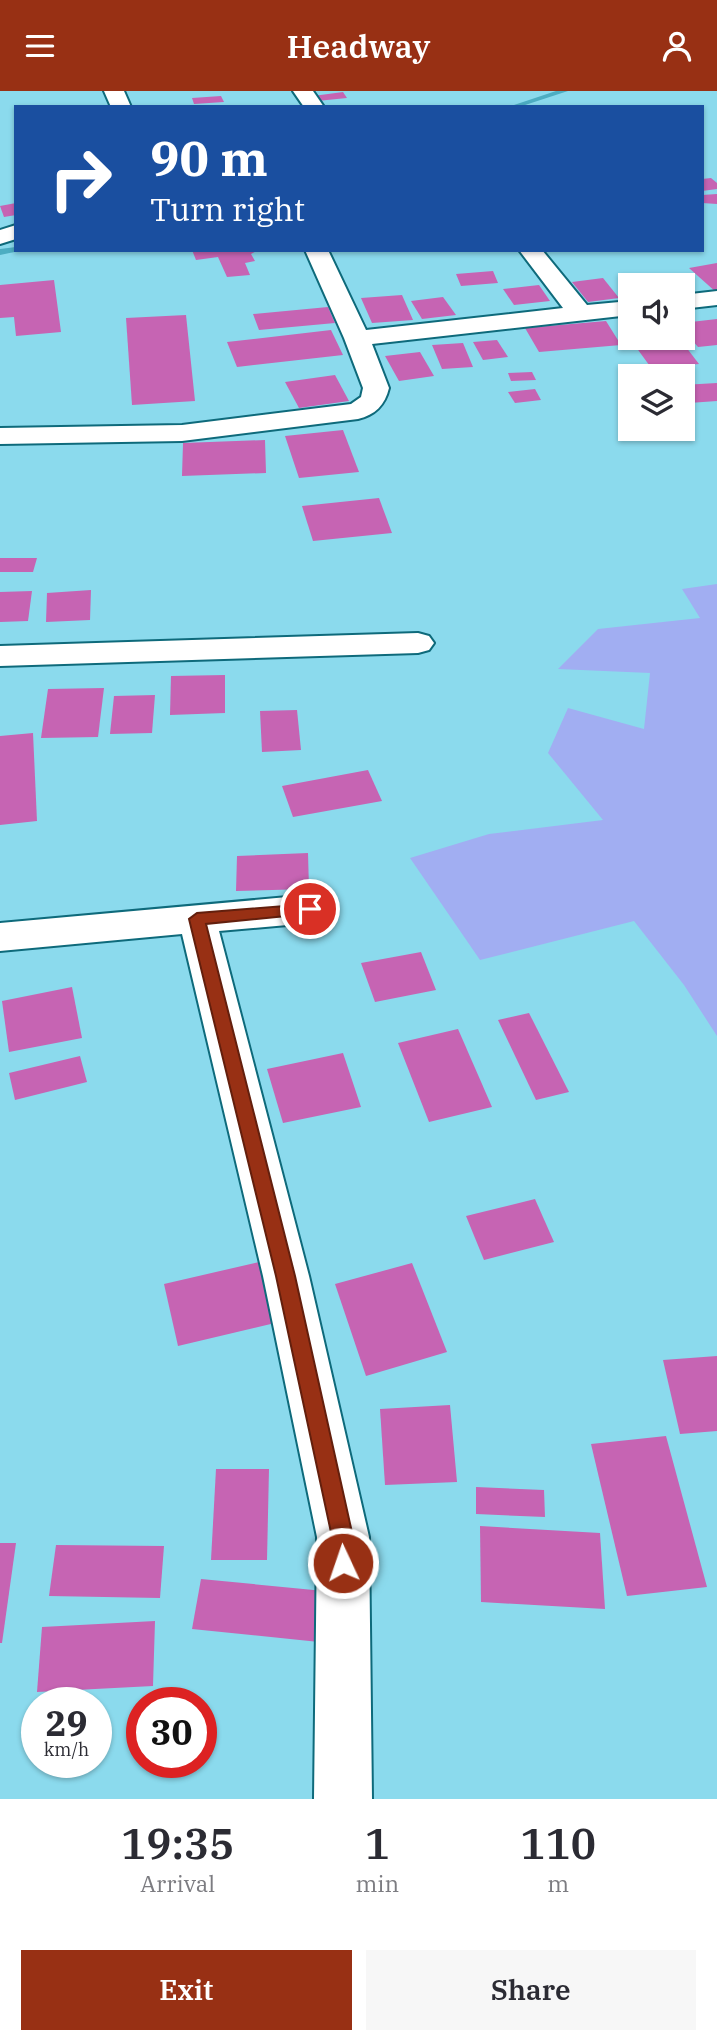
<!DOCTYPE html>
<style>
body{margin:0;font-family:"IBM Plex Serif",serif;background:#f7f7f7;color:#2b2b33;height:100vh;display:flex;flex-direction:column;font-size:26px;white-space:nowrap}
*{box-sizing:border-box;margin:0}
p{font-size:23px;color:#7c7c81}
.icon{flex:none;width:38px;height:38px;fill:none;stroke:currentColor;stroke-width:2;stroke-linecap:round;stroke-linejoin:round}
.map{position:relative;height:1708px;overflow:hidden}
.panel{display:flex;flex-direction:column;background:#fff;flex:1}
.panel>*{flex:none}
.hud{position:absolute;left:14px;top:14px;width:690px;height:147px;border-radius:0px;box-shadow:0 2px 5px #0004;background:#1a4fa0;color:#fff;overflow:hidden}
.fabs{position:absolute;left:618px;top:182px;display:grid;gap:14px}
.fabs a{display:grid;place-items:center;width:77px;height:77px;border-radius:0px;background:#fff;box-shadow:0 2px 5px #0004;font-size:35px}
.speed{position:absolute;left:21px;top:1596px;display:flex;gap:14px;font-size:35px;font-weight:700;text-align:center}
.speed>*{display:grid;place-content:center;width:91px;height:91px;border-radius:50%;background:#fff;box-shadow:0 2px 5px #0004;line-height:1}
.speed small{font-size:18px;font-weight:400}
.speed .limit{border:10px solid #d22;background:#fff;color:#111}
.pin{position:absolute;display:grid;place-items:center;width:60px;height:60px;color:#fff;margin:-30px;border:4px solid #fff;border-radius:50%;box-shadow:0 2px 7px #0007}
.me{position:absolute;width:77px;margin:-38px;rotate:357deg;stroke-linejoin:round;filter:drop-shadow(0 0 5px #0008)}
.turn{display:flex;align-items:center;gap:24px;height:147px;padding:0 21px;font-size:32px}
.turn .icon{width:91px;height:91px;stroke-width:2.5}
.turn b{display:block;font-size:49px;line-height:60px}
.eta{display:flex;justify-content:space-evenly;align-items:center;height:119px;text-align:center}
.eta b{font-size:42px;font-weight:600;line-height:49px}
.button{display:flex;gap:14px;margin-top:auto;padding:14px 21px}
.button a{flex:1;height:80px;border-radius:0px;background:#983014;color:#fff;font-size:28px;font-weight:600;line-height:80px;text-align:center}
.button a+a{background:#f7f7f7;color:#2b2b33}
header{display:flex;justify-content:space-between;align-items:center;height:91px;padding:0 21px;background:#983014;color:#fff;font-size:32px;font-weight:600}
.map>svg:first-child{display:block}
.green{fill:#a1aef2}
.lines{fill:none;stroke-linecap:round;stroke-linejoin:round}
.stream{fill:#4dadc2;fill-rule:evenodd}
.building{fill:#c664b3}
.minor-casing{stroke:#0e6a7b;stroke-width:4}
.minor{fill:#fff;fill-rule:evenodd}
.route{fill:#983014;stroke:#631f0d;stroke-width:2}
</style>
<header><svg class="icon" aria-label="menu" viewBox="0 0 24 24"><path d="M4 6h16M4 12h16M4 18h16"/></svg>Headway<svg class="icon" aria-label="person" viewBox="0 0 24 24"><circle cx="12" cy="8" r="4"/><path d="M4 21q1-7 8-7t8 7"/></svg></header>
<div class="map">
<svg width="717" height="1708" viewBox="0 0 717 1708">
<rect width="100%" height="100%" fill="#8bdaed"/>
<polygon class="green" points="717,493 717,945 684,894 634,830 480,869 410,767 489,743 603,729 548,662 568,617 644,638 650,582 558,578 598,538 700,527 682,498"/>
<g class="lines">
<g class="stream">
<polygon points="556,0 568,0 519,16 508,16"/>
<polygon points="16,156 16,159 19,160 0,164 0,158"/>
</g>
</g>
<g class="building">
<polygon points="343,1 347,7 317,10 313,5"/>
<polygon points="221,5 224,11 194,13 192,7"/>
<polygon points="711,87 717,92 717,98 702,100 702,88"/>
<polygon points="717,103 717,113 702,112 702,104"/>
<polygon points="16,112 16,124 4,126 0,115"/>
<polygon points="192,159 258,159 251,163 255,170 245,172 250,184 227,186 218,166 196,169"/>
<polygon points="717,172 717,202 689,177"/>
<polygon points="493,180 498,192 461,195 456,183"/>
<polygon points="603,187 619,207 588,211 572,191"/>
<polygon points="54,189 61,241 16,245 14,226 0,227 0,194"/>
<polygon points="539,194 550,210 514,214 503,198"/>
<polygon points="402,204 413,229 372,232 361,207"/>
<polygon points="443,206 456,224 422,228 411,210"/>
<polygon points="328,216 335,232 259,239 253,223"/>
<polygon points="186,224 195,310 132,314 126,227"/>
<polygon points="717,228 717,254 698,256 682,237 682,232"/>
<polygon points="606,230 621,254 539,261 525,237"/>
<polygon points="331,239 343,264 237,276 227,251"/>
<polygon points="679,247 699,273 652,278 633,252"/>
<polygon points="497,249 508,266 483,269 473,251"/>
<polygon points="463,252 473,276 442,278 432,254"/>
<polygon points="420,261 434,285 399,290 385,265"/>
<polygon points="532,281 536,289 511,290 508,282"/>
<polygon points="335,284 349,310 299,317 285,291"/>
<polygon points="717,292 717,310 689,312 682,299 682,294"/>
<polygon points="535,298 541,309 515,312 508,301"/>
<polygon points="343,339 359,381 299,387 285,345"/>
<polygon points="265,349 266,382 182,385 183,352"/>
<polygon points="379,407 392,442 313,450 302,415"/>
<polygon points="0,467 37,467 33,481 0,481"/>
<polygon points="91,499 90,529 46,531 47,502"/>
<polygon points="32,500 28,530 0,531 0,501"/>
<polygon points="225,584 225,622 170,624 171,585"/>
<polygon points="104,597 98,646 41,647 48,598"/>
<polygon points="155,604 152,642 110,643 114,605"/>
<polygon points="297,619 301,659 262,661 260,620"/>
<polygon points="33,642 37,730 0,734 0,645"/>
<polygon points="368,679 382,710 293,726 282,695"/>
<polygon points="308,762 309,798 236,800 237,765"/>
<polygon points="421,861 436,899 375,911 361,872"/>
<polygon points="72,896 82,947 9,961 2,910"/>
<polygon points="529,922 569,1001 536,1009 498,929"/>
<polygon points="458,938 492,1016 429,1031 398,952"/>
<polygon points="343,962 361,1016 283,1032 267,978"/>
<polygon points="80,965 87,991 15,1009 9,982"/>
<polygon points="535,1108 554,1151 484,1169 466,1125"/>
<polygon points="259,1171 275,1232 178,1255 164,1193"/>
<polygon points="412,1172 447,1261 366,1285 335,1193"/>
<polygon points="717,1265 717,1340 680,1343 663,1269"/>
<polygon points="450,1314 457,1391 385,1394 380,1318"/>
<polygon points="666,1345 707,1496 627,1505 591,1353"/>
<polygon points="216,1378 269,1378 267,1469 211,1469"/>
<polygon points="476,1396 544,1399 545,1426 476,1423"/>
<polygon points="480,1435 600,1442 605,1518 481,1511"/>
<polygon points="0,1452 16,1452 2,1552 0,1552"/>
<polygon points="56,1454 164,1455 160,1507 49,1505"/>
<polygon points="201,1488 324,1500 319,1551 192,1538"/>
<polygon points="155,1530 153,1595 37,1601 42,1536"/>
</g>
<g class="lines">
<g class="minor-casing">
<g id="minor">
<polygon points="104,0 124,0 131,16 111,16"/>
<polygon points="293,0 313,0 324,16 304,16"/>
<polygon points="16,134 16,148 0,153 0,139"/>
<path d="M305,159H328L366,239L563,217L519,159H542L587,214L630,210V224L372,253L389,297C385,314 375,324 358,328L182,350L0,353V337L182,334L351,313L361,306L363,297L344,247Z"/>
<polygon points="717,200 717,214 682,218 682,204"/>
<polygon points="418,542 429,545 434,552 429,559 418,562 0,575 0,555"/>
<polygon points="310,804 323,808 329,818 323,828 310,832 219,840 309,1185 369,1446 372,1708 314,1708 317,1446 263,1185 182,843 0,860 0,832"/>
</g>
</g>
<use href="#minor" class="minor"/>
</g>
<polygon class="route" points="310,813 318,818 316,822 206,833 295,1185 353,1446 354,1472 350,1480 343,1483 335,1480 332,1472 332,1446 276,1185 189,828 197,822"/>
</svg>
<div class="fabs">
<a><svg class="icon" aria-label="sound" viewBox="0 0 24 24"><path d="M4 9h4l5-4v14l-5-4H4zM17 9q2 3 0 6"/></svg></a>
<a><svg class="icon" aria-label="layers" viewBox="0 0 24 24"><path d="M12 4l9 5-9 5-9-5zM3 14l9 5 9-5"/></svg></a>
</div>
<div class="speed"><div>29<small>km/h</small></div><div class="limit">30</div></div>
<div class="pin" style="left:310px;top:818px;background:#d93025"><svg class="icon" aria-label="arrive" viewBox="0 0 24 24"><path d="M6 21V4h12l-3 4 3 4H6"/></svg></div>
<svg class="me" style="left:343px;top:1472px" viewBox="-20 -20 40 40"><circle r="17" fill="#983014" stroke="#fff" stroke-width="3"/><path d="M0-11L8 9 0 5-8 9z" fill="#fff"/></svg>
<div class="hud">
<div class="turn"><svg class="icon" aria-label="right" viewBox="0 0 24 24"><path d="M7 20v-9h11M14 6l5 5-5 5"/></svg><div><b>90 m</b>Turn right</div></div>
</div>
</div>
<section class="panel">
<div class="eta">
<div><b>19:35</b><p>Arrival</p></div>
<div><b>1</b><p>min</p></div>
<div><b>110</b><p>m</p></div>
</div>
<div class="button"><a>Exit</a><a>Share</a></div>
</section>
